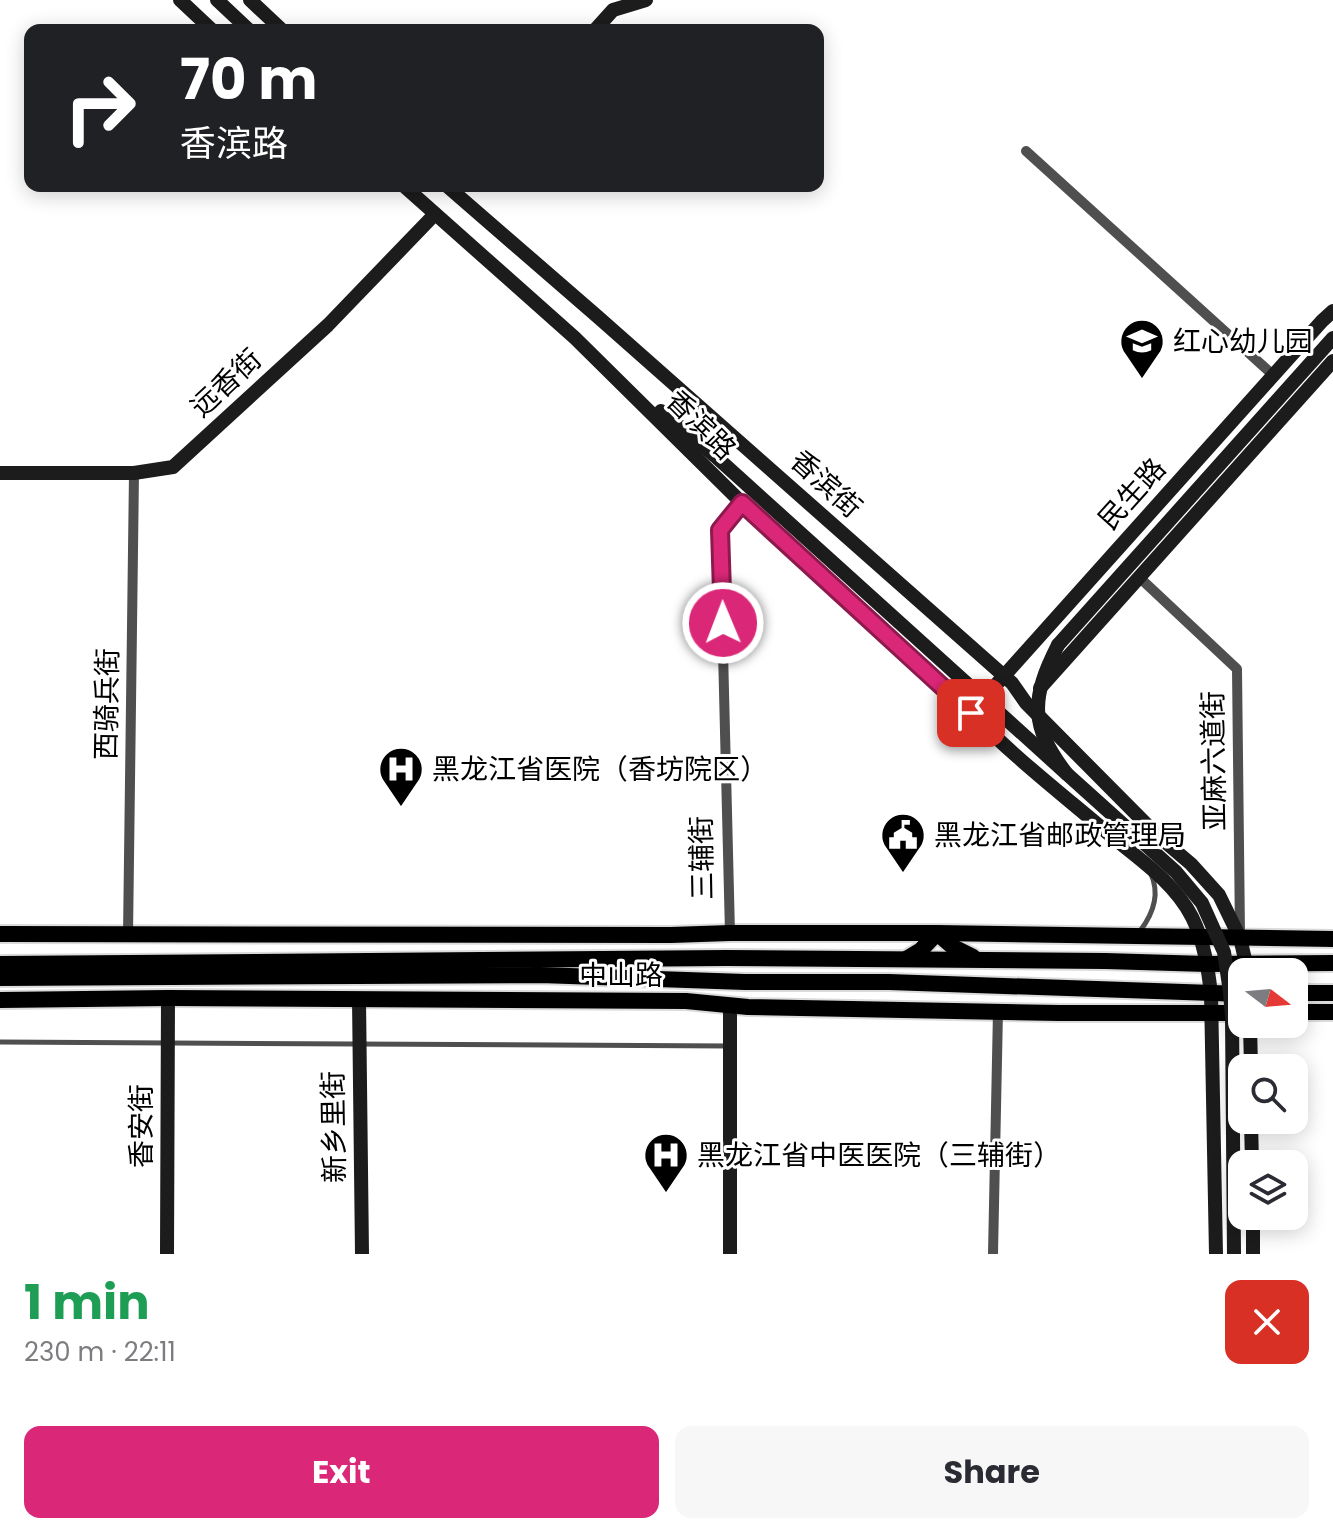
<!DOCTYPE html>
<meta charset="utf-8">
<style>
body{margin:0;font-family:Poppins,"Noto Sans SC",sans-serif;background:#f7f7f7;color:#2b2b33;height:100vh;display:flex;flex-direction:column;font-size:30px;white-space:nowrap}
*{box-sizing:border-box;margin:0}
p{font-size:26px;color:#7c7c81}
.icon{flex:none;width:44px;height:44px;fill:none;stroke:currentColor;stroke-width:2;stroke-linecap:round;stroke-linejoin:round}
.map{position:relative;height:1254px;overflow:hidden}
.drawer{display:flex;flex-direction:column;background:#fff;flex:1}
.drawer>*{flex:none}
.top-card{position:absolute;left:24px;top:24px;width:800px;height:168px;border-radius:16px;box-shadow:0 4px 20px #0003;background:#202124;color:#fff;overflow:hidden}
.needle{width:52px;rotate:106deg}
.tools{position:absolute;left:1228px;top:958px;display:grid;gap:16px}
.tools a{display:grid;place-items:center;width:80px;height:80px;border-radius:16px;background:#fff;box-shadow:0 4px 20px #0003;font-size:40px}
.pin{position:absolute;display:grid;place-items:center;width:68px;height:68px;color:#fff;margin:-34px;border-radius:16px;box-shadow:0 4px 12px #0006}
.me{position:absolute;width:88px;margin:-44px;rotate:359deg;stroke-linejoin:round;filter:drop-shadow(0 0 6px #0008)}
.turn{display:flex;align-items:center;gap:28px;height:168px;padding:0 24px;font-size:36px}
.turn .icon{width:104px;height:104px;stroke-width:2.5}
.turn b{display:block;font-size:56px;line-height:68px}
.round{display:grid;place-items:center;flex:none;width:84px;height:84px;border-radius:16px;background:#f7f7f7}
.headline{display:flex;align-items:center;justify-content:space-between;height:136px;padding:0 24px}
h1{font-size:48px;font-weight:700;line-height:60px;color:#1e9e55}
.primary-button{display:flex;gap:16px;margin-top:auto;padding:16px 24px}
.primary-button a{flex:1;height:92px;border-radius:16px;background:#db2777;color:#fff;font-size:32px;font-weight:700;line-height:92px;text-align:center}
.primary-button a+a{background:#f7f7f7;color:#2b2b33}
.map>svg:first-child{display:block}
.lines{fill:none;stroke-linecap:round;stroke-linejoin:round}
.primary-casing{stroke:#dbdbdb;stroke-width:20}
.lane{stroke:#4f4f4f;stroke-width:5}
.street{stroke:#4f4f4f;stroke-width:10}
.secondary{stroke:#1c1c1c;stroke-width:14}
.primary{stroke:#000;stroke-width:16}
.secondary-bridge{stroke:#1c1c1c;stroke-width:14}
.route-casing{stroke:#8e194d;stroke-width:20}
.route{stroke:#db2777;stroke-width:14}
.labels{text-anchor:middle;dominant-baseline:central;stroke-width:6;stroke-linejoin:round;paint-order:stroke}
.poi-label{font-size:28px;fill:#000;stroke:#fff;text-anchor:start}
.street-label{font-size:28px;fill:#000;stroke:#fff}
</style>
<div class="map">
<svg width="1333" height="1254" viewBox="0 0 1333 1254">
<rect width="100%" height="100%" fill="#fff"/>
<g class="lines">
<g class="primary-casing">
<g id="primary">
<polyline points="0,934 671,935 730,933 937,933 1333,939"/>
<polyline points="906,959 921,950 937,933 953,947 973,957"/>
<polyline points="0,964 726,958 1105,961 1207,964 1333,963"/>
<polyline points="0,978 540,975 745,982 889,982 1242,994"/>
<polyline points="1294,993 1333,993"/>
<polyline points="0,1000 168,998 686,1001 748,1007 1059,1013 1242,1013"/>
<polyline points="1294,1012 1333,1012"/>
</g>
</g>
<g class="lane">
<path d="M1140,931C1153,914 1160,894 1151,874"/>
<polyline points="0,1042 729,1046"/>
</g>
<g class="street">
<polyline points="1026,151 1273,375"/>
<polyline points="1140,578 1237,669 1240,934"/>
<polyline points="730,933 720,530 742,503"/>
<polyline points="128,935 134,473"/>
<polyline points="993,1254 998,1011"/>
</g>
<g class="secondary">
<polyline points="180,0 212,30"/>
<polyline points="217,0 249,30"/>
<polyline points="250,0 282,30"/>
<polyline points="595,30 613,10 646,0"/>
<path d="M404,186L575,338L742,503L971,713C1014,757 1063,795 1110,835C1139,859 1174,882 1192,917C1204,941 1208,968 1211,994L1216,1254"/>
<polyline points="447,186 598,317 1012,683 1026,703 1157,835 1191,864 1219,895 1240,938 1248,972"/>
<polyline points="661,411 714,455"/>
<polyline points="0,473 134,473 173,467 328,325 435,214"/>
<polyline points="1058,645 1333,338"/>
<polyline points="1040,688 1333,361"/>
<polyline points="977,706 1322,321 1333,311"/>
<polyline points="359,999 362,1254"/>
<polyline points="1232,1017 1234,1254"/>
<polyline points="1250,1024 1251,1068"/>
<polyline points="1251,1120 1252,1164"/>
<polyline points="1253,1216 1253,1254"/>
<polyline points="167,1254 168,998"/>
<polyline points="730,1254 730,1005"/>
</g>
<use href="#primary" class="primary"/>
<g class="secondary-bridge">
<polyline points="714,455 1067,774"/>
<path d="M1058,645C1031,698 1029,726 1067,774L1176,872L1202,903L1224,952L1230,992L1232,1017"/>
</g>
</g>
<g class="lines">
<g class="route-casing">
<polyline id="route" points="723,623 720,530 742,503 971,713"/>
</g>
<use href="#route" class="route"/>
</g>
<defs>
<g id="school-pin" transform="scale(2.3)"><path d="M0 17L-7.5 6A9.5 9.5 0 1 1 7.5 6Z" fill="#000" stroke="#fff"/><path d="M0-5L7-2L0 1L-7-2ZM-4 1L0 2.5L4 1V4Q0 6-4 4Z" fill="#fff"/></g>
<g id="hospital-pin" transform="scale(2.3)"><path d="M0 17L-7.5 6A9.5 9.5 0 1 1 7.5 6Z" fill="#000" stroke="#fff"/><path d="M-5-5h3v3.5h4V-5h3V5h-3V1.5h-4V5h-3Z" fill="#fff"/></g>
<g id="civic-pin" transform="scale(2.3)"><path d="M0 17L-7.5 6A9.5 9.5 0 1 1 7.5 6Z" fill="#000" stroke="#fff"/><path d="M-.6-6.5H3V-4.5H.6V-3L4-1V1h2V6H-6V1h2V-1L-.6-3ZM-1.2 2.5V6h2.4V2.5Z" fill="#fff"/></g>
</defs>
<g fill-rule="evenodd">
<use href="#school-pin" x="1142" y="341"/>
<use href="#hospital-pin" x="401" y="769"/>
<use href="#civic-pin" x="903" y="835"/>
<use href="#hospital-pin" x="666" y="1155"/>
</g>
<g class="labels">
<g class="poi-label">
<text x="1173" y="341">红心幼儿园</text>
<text x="432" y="769">黑龙江省医院（香坊院区）</text>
<text x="934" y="835">黑龙江省邮政管理局</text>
<text x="697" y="1155">黑龙江省中医医院（三辅街）</text>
</g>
<g class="street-label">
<text transform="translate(226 383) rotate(-43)">远香街</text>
<text transform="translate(701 425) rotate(45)">香滨路</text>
<text transform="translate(826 484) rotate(42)">香滨街</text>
<text transform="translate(1132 494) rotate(-48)">民生路</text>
<text transform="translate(107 704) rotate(-89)">西骑兵街</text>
<text transform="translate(1214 761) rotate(-91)">亚麻六道街</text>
<text transform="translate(702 858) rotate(-91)">三辅街</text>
<text x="621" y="975">中山路</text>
<text transform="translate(141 1126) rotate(-90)">香安街</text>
<text transform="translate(334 1127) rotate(-91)">新乡里街</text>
</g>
</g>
</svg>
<div class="tools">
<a><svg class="needle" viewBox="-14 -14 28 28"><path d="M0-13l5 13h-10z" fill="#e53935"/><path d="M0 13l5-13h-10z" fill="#7c7c81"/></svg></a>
<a><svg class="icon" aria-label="search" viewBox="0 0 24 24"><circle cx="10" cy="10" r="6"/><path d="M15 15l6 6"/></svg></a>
<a><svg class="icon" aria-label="layers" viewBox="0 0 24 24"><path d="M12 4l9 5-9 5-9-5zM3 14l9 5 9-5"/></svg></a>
</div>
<div class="pin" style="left:971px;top:713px;background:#d93025"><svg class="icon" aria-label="arrive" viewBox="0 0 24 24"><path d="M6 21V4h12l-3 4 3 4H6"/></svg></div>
<svg class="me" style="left:723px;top:623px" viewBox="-20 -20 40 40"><circle r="17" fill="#db2777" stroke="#fff" stroke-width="3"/><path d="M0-11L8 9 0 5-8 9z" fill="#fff"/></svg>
<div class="top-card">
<div class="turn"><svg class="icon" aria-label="right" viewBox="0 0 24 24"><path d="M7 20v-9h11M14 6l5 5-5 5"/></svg><div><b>70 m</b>香滨路</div></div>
</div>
</div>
<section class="drawer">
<div class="headline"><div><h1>1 min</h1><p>230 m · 22:11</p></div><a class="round" style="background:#d93025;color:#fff"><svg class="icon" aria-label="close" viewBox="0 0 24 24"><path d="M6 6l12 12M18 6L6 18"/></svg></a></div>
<div class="primary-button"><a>Exit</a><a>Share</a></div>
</section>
